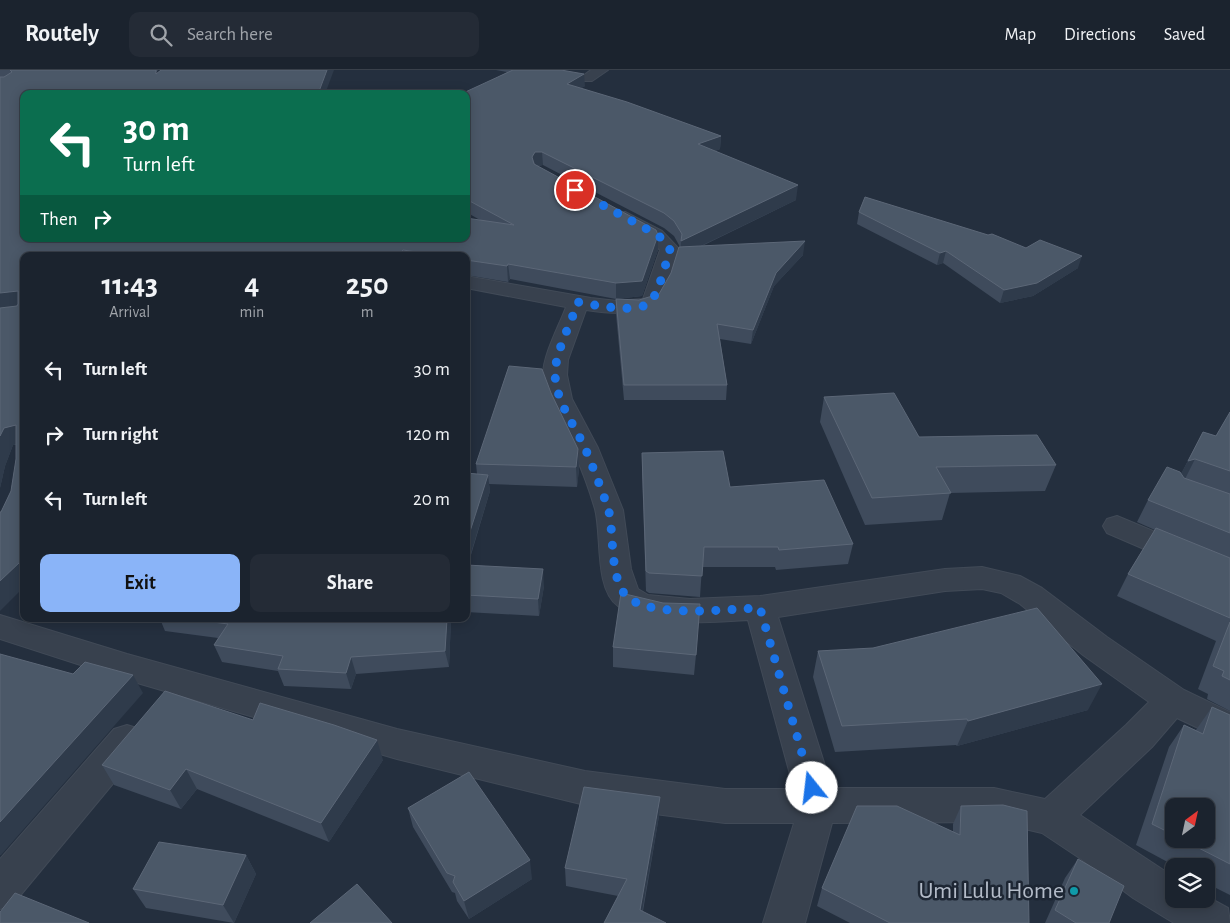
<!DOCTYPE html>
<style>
body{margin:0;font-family:"Alegreya Sans",sans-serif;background:#242b36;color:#f1f3f6;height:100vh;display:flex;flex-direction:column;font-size:19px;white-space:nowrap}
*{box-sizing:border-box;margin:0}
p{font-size:16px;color:#a0a4aa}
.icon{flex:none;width:28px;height:28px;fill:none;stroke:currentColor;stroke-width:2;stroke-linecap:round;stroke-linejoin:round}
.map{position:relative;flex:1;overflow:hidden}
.drawer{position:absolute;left:20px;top:182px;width:450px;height:370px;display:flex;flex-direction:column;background:#1b232e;border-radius:10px;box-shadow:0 2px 12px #0003,0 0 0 1px #39404a}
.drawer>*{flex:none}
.banner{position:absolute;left:20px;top:20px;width:450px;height:152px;border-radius:10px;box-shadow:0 2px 12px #0003,0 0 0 1px #39404a;background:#0b6e4f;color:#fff;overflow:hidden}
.needle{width:32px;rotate:33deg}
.controls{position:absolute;left:1165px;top:728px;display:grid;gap:10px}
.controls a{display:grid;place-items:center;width:50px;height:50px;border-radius:10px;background:#1b232e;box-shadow:0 2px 12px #0003,0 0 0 1px #39404a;font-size:25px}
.pin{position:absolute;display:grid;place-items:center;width:42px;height:42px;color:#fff;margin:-21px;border:2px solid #fff;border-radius:50%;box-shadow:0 1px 5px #0007}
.me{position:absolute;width:55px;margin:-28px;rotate:344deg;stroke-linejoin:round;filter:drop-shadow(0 0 4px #0008)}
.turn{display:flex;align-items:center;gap:18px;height:105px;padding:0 20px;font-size:22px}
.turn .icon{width:65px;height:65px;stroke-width:2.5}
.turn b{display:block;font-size:35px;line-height:42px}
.then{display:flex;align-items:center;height:48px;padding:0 20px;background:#0003;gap:10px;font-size:19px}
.eta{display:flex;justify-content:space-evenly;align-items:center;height:85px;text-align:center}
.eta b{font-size:30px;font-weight:600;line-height:35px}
.primary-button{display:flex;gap:10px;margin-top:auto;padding:10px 20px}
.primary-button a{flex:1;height:58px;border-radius:10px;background:#8ab4f8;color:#111;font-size:20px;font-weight:600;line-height:58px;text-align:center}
.primary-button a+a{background:#242b36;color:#f1f3f6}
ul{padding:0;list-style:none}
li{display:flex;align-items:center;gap:15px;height:65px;padding:0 20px}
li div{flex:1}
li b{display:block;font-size:19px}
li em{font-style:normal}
header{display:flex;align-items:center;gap:30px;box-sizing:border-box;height:70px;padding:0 25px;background:#1b232e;border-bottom:1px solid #39404a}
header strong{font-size:24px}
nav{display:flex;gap:28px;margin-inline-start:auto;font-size:18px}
.search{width:350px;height:45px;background:#242b36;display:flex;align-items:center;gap:12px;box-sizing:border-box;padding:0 18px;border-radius:10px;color:#a0a4aa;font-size:19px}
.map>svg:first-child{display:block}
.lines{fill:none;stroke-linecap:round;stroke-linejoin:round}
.minor-casing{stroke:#414a57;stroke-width:2}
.minor{fill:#38414e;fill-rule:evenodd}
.wall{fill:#3f4b5c;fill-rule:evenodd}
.shaded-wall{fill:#2f3b4b}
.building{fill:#4b5868;stroke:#5c6777}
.route{stroke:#1a73e8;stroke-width:9;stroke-dasharray:0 16.2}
.culture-dot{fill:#0f9aa8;stroke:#1d2633;stroke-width:2}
.labels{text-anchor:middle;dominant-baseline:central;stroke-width:5;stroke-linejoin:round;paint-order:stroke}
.near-poi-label{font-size:24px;fill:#b4bcc9;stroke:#1d2633;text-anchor:end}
</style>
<header>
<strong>Routely</strong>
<div class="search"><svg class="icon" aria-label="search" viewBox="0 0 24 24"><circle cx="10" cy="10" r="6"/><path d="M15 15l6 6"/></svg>Search here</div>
<nav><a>Map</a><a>Directions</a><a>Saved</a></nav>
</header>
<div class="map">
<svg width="1230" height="853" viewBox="0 0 1230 853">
<rect width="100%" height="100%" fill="#242f3e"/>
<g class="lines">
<g class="minor-casing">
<g id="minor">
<polygon points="591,0 608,0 592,11 582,11 580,8"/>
<path d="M625,142L662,161L680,180L669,216L657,237C634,245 611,244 586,240L568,290L567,305L572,329L598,378L623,440L631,499L638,519L648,525L690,529L760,526L945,499L982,497L1020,506L1042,518L1107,567L1184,620L1230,642V673L1177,648L1152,677L1080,745L1174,807V829H1206V826L1228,838L1230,853H1174L1133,828L1081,789L1042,763L994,752L832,753L805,853H763L794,753H725L585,735L397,689L127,610L0,569V545L127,584L397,659L585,701L725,719H794L748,550C711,552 648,559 618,536C594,519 602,465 595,439C589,418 580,395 571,375C560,353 544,330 543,305C543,285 559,256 566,237L466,218V206L591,228L617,231L643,229L660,180L644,164L619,151L616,147L619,143ZM982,519L1001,523L1020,534L1083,585L1149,632L1126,655L1045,729L994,718H832L778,547L945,521Z"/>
<polygon points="255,169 273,169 278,186 258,186"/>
<polygon points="1117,446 1230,493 1230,516 1107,463 1103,456 1107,449"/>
<polygon points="127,655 140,659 145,670 140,681 14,833 0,839 0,789 114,659"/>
</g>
</g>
<use href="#minor" class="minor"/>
</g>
<g class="wall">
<polygon points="0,0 158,0 24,169 254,169 254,172 275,172 480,150 466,142 466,24 507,2 496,0 561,0 585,16 581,18 721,66 720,79 715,81 796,130 702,176 803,185 774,216 751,274 720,269 727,315 726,330 624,330 616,244 616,229 639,230 659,224 671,203 680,177 674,166 664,158 543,95 538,96 658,180 642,226 616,229 510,209 508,212 466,205 466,186 24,186 24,517 1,442 11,421 16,389 16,375 13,375 5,396 0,418"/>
<polygon points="859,142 1026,178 1078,198 1033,226 1000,233 943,193 937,195 857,154"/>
<polygon points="551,323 578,379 579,399 577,417 489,414 490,421 468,495 544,516 539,546 466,542 466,403 477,404 476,394"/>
<polygon points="824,327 919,367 1056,395 1045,421 950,423 942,450 865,455 820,352"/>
<polygon points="1230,342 1230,641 1207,629 1208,624 1198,619 1216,571 1117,526 1128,504 1155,460 1137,452 1148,430 1181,404 1203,362 1216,366"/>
<polygon points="642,383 730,417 853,474 848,494 776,500 775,497 702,497 700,527 649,523 646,521 642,403"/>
<polygon points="663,533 696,585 694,605 613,597 613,577"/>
<polygon points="160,549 451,549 449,597 356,604 351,619 284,616 278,601 222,592 214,575 218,568 165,561"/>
<polygon points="818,581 1088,640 957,676 956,675 835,682 813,607"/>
<path d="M1212,637L1230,645V825L1206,813V796H1175L1136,775L1169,677L1184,655L1196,660ZM1174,736L1206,769H1174Z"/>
<polygon points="253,650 383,690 329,772 197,719 181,739 114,715 102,695"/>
<polygon points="660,727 659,746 643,841 604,853 618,826 566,816 565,798"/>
<polygon points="961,736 1029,853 850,853 817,836 822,818 953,762 953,754"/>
<polygon points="408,738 532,809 469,849 457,831 455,823 452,822 413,757"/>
<polygon points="246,785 256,804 234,853 146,838 133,819"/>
<polygon points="1078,789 1109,853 1045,853 1065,808"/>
</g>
<g class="shaded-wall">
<polygon points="327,0 334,0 325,24 318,24"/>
<polygon points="584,4 585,16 567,26 567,14"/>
<polygon points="721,66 720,79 698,88 698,74"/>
<polygon points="535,82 542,82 543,95 536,96 532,87"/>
<polygon points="798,115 796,130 680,186 681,171"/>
<polygon points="658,165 658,180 642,226 616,229 616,213"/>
<polygon points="805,171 803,185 774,216 751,274 753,260 776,203"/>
<polygon points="403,180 404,186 397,186"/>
<polygon points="946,181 943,193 937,195 940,183"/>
<polygon points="1082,186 1078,198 1033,226 1000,233 1004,220"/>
<polygon points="508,194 510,209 508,212 507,196"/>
<polygon points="18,221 24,233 0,241 0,223"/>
<polygon points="16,355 24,373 13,375 5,396 0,418 0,366 4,358"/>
<polygon points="578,379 579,399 577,417 576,397"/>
<polygon points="1195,389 1184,411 1176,413 1188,391"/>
<polygon points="488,405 490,421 466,499 466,474"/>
<polygon points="21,491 24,497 24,517 0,541 0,511"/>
<polygon points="543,499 544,516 539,546 538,529"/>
<polygon points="447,549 451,549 449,597 445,581"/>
<polygon points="351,587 356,604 351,619 346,603"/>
<polygon points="133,605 143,623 1,785 0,785 0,752"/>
<polygon points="1102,614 1088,640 957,676 968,651"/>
<polygon points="377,670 383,690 329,772 321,753"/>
<polygon points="186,699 197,719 181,739 170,720"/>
<polygon points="660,727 659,746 640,853 640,840"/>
<polygon points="246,785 256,804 234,853 223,835"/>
<polygon points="530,790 532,809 469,849 464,831"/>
</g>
<g class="building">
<polygon points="10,0 156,0 156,4 161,0 327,0 318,24 24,24 24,169 252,169 253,172 276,172 275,169 466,169 466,148 514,155 466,129 466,24 461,24 513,0 561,0 584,4 567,14 627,32 721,66 698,74 798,115 681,171 682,164 674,151 664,143 542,82 535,82 532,87 534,94 656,160 658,165 642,211 616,213 508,194 507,196 466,190 466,186 444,186 403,180 397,186 24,186 24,492 21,491 0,511 0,442 1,442 11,421 16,389 16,355 4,358 0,366 0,238 17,236 18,234 18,221 0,223 0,7 4,7 12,2"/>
<polygon points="865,127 988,165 992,164 1026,178 1040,170 1082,186 1037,213 1004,220 946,181 940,183 859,142"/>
<polygon points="805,171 776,203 753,260 717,254 727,315 624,315 616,229 639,230 659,224 671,203 679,177"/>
<polygon points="509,296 542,299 551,323 578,379 576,397 476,394"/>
<polygon points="894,323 919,367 1037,365 1056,395 936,397 951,423 872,428 824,327"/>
<polygon points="1230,342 1230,401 1195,389 1188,391 1203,362 1216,366"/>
<polygon points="723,381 730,417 824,410 853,474 779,480 778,477 704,477 702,506 649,503 646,501 642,383"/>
<polygon points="1167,397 1180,402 1184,408 1230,424 1230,463 1148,430"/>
<polygon points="466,403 488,405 466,474"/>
<polygon points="1156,458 1230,488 1230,548 1128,504"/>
<polygon points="466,495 543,499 538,529 466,525"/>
<polygon points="621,523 663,533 700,534 696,585 613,577"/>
<polygon points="1037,538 1102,614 968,651 967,649 842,656 818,581 873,578"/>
<polygon points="191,549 447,549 445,581 351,587 346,603 278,599 283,586 214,575 228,554"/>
<polygon points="1230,552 1230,610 1222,606 1224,601 1213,596"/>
<polygon points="0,584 73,604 85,592 133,605 0,752"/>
<polygon points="165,621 253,650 260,633 334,655 377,670 321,753 186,699 170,720 102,695"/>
<polygon points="1212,637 1230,645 1230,794 1181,769 1206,769 1206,736 1174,736 1174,765 1152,754 1184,655 1203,664"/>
<polygon points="469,702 530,790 464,831 453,812 455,806 447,803 408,738"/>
<polygon points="584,717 660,727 640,840 666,853 604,853 627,809 565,798"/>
<polygon points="1003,735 1027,741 1029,853 890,853 822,818 857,736 897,736 960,765 961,736"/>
<polygon points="159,772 246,785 223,835 133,819"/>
<polygon points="1078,789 1124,816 1109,853 1076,853 1055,840"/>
<polygon points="357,814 392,853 310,853"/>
<polygon points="15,823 89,853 0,853 0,842"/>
</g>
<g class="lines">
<path class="route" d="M575,120L656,164L665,171L670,180C666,192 659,222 651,231C640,245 594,235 578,232C571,253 555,283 555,304C556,332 574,354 585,378C593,397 601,418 608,438C615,461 608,514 630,529C658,548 727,539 760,538L812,718"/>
</g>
<circle class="culture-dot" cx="1074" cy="821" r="5"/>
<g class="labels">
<g class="near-poi-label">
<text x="1064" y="821">Umi Lulu Home</text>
</g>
</g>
</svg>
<div class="controls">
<a><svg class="needle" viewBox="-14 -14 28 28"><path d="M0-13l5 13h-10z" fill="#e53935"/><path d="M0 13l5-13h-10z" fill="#a0a4aa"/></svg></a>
<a><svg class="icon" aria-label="layers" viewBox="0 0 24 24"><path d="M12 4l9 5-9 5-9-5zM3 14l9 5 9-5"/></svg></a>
</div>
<div class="pin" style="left:575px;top:120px;background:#d93025"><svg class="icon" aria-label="arrive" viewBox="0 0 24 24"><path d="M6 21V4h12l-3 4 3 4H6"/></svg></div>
<svg class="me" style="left:812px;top:718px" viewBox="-20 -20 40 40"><circle r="19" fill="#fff"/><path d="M0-13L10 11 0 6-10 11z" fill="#1a73e8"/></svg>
<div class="banner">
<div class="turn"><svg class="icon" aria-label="left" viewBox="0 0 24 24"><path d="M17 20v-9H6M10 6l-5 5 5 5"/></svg><div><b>30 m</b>Turn left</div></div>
<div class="then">Then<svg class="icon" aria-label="right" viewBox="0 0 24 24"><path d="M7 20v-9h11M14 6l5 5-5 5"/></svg></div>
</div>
<section class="drawer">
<div class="eta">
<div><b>11:43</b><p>Arrival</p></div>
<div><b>4</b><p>min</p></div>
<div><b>250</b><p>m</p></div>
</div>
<ul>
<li><svg class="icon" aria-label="left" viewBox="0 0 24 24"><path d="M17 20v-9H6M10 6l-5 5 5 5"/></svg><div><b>Turn left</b></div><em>30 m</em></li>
<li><svg class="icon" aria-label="right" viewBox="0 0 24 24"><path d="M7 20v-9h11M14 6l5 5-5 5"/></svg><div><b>Turn right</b></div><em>120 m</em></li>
<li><svg class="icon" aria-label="left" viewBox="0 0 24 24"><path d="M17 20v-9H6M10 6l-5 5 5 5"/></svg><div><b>Turn left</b></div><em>20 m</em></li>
</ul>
<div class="primary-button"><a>Exit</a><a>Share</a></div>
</section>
</div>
